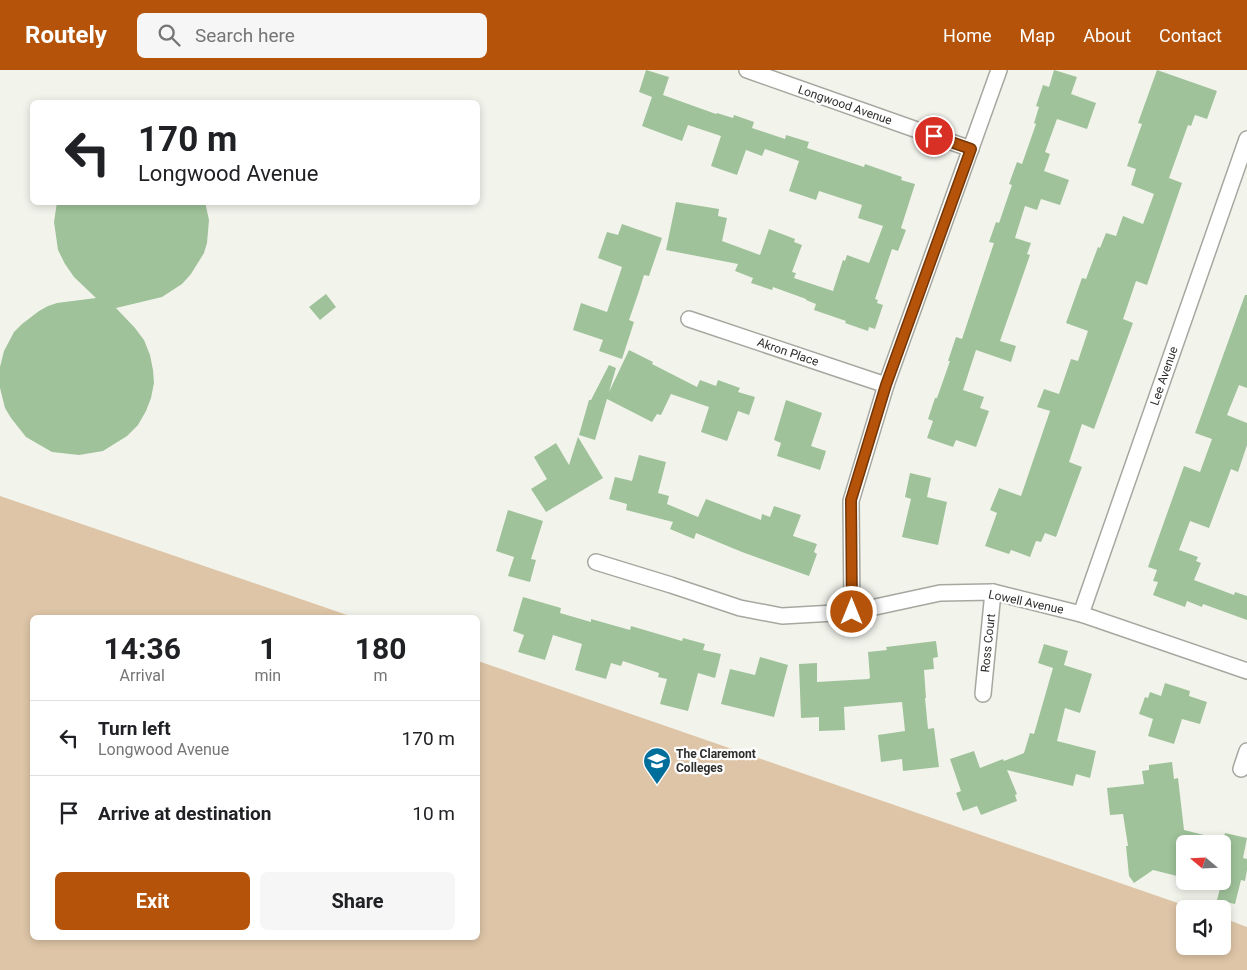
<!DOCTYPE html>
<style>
body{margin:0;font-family:Roboto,sans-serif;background:#f6f6f6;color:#202124;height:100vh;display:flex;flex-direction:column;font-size:19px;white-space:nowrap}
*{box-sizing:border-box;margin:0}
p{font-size:16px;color:#757577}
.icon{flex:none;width:28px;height:28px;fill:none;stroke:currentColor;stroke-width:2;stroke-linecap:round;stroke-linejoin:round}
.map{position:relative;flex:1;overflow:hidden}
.details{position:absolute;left:30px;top:545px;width:450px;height:325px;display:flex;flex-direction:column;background:#fff;border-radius:8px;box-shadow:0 2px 8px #0003}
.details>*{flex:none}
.hud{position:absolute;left:30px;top:30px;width:450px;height:105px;border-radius:8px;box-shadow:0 2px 8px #0003;background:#fff;color:#202124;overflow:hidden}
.needle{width:32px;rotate:289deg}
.fabs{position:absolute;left:1176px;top:765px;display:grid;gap:10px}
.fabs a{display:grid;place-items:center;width:55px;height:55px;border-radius:8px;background:#fff;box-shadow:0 2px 8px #0003;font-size:25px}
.pin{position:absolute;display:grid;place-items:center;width:42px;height:42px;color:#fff;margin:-21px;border:2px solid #fff;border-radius:50%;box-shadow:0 1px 5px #0007}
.me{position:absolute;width:55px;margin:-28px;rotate:0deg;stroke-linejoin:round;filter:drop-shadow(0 0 4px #0008)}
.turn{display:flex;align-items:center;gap:18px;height:105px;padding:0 25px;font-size:22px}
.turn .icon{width:65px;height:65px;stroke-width:2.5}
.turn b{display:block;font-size:35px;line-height:42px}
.eta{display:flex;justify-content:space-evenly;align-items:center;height:85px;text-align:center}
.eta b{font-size:30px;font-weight:700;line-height:35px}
.button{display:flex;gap:10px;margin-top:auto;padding:10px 25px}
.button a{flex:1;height:58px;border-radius:8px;background:#b45309;color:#fff;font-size:20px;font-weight:700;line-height:58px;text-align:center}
.button a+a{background:#f6f6f6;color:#202124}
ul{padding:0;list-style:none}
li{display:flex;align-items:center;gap:15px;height:75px;padding:0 25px;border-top:1px solid #e0e0e0}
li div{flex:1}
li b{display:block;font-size:19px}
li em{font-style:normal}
header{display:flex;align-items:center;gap:30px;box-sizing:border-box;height:70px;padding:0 25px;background:#b45309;color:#fff}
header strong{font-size:24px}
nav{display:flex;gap:28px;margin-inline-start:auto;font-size:18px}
.search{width:350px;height:45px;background:#f6f6f6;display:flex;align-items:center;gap:12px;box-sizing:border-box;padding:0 18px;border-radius:8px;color:#757577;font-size:19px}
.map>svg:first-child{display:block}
.green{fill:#dec5a7}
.building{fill:#9fc29a}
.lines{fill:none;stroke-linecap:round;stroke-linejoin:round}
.street-casing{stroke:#a6a8a0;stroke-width:18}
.street{stroke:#fff;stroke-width:15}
.route-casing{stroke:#753606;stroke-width:12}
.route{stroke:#b45309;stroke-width:9}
.labels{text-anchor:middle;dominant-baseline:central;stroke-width:4.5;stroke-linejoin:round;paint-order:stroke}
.street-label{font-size:12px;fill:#2d2e2b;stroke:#fff}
.poi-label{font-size:12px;font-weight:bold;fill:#2d2e2b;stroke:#fff;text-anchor:start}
</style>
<header>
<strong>Routely</strong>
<div class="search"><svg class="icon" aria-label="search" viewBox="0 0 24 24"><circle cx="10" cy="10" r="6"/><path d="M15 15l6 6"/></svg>Search here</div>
<nav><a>Home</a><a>Map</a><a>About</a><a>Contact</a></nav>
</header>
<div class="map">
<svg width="1247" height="900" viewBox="0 0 1247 900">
<rect width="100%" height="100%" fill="#f2f4ec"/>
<polygon class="green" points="0,426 353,547 32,548 32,868 478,868 478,591 1195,839 1185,839 1185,876 1222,876 1223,848 1247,857 1247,900 0,900"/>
<g class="building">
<polygon points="646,0 669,7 663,25 716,44 717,43 733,48 734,45 754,52 752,58 785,69 786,65 809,72 807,78 864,97 865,94 902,107 901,110 915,114 901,158 906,160 898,181 892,179 875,229 878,230 877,233 883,235 875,259 869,257 868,261 845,253 846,251 814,240 816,234 806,230 806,229 773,217 772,220 751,213 753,208 735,201 738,194 666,180 676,132 719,139 718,146 727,148 722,171 760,185 769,159 795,169 794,172 802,175 792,202 796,203 794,208 833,221 843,190 845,191 847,185 869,193 883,156 858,148 862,135 819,121 816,130 789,121 799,91 765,79 762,86 746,80 737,105 711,96 721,66 688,55 682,71 642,56 652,27 639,22"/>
<polygon points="1054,0 1077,7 1071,24 1096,33 1087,59 1057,49 1045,82 1050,84 1044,101 1069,110 1060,135 1041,129 1037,140 1025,136 1015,168 1031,173 1027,184 1030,185 1000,271 1016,276 1011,292 976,280 963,320 984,327 980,338 989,341 976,377 956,370 953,377 927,368 933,351 928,349 935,328 937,328 950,291 948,291 956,267 962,269 994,173 989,172 996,152 999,153 1012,115 1009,114 1017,92 1022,94 1036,54 1034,53 1039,37 1036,36 1043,15 1049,17"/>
<polygon points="1157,0 1217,21 1207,49 1195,45 1191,56 1188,55 1169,108 1182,113 1147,215 1136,211 1123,249 1133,253 1094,359 1082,354 1069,392 1082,397 1056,467 1045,463 1041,472 1036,471 1030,487 1011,480 1009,484 985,476 997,443 990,440 999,418 1021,426 1050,341 1037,337 1044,319 1059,324 1071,289 1078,291 1088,261 1066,253 1082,208 1086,209 1098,177 1100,178 1106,163 1116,166 1123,146 1143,154 1154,124 1131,115 1136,99 1127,96 1142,54 1138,53"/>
<polygon points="57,132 205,132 209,150 207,173 204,183 191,204 182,214 162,227 116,238 135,258 144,270 150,285 153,300 154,313 151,328 146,341 138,355 127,366 103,381 79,385 52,382 26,367 11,348 5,338 0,318 0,297 4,281 14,262 22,254 39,241 48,236 57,233 96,228 74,207 65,194 58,180 54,152"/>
<polygon points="622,154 662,168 649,206 644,205 639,221 629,250 634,252 622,289 599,281 603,270 573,260 581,233 607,242 622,197 598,188 607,162 618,165"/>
<polygon points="326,224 336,237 320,250 309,237"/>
<polygon points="1245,225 1247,225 1247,318 1239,315 1227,345 1247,353 1247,375 1238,402 1231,399 1209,458 1190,451 1179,480 1198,487 1196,491 1201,493 1194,510 1234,525 1235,522 1247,526 1247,550 1203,534 1202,537 1187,531 1185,537 1153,525 1158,512 1153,511 1157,500 1148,497 1184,396 1200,402 1212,369 1195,363"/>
<polygon points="629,280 653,292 652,294 697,317 700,310 716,316 718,310 740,318 738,322 755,327 749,345 738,341 727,371 701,362 709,337 671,324 661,345 657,344 652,352 607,329 595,370 579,365 589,330 591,330 609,295 616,298 609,322"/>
<polygon points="786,330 822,343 811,376 826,381 820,400 777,386 781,373 774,370"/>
<polygon points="578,367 603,408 546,442 531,419 547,409 534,387 556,373 569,395"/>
<polygon points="639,385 666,392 658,423 669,426 667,434 698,447 706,429 761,450 762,444 770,447 774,436 801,445 793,466 817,474 814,482 817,484 809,506 742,482 696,463 694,469 670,459 673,452 626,440 627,434 609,429 615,407 632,411"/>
<polygon points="910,403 931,408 927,427 947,432 938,475 902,467 911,429 905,427"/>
<polygon points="508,440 543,451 531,489 536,490 530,512 508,506 514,487 496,481"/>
<polygon points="523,527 561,538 560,543 591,552 591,549 630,560 631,556 682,571 683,568 705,574 703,580 721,584 715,608 698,603 688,641 660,634 667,609 658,607 659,603 623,591 621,596 611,593 606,609 575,600 582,574 553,565 545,590 518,582 524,565 513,561"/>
<polygon points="936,571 938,587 933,588 934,599 924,600 926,628 925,628 928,659 934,658 939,697 903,701 902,689 881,692 878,665 905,661 902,632 844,637 845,660 819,661 819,647 801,648 799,594 817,593 817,612 868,609 870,608 868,582 887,580 886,577"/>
<polygon points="1044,574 1068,581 1064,595 1092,604 1080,643 1065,638 1057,671 1096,681 1090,708 1076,704 1073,716 1007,700 1017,724 1015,725 1017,731 981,745 977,736 963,741 956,723 961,721 950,689 974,681 980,698 1003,689 1004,691 1024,683 1030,663 1034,664 1053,598 1038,593"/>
<polygon points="760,587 788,595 774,647 721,634 730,599 755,605"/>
<polygon points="1165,613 1190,621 1189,626 1207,632 1200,654 1182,649 1174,674 1148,666 1153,649 1139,644 1145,627 1148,628 1150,622 1161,626"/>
<polygon points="1172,692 1174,709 1178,708 1184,760 1216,768 1216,774 1185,774 1185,808 1153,800 1134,813 1129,806 1126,776 1128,776 1123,744 1110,745 1107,718 1144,714 1142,701 1149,700 1149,695"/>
<polygon points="1225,763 1247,768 1243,788 1247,789 1247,800 1245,811 1241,810 1235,834 1217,830 1222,811 1222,773"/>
</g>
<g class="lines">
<g class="street-casing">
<g id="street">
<polyline points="747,0 971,79"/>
<polyline points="689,249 886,315"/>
<polyline points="596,492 671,515 740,538 782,546 852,542 940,523 993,522 1081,544 1247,601"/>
<polyline points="852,542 851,431 886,315 999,0"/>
<polyline points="1081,544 1247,69"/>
<polyline points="983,624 993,522"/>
<polyline points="1241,699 1247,681"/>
</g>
</g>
<use href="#street" class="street"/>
</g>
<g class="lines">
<g class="route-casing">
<polyline id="route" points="852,542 851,430 886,315 971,79 934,66"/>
</g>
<use href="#route" class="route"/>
</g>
<defs>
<g id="university-pin" transform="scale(1.4375)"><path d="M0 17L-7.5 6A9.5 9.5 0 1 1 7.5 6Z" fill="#006e9a" stroke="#fff"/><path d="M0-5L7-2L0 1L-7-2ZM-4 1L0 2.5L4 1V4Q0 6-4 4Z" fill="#fff"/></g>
</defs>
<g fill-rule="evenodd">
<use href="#university-pin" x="657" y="691"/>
</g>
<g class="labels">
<g class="street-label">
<text transform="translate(845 35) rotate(19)">Longwood Avenue</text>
<text transform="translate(788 282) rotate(19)">Akron Place</text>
<text transform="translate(1164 306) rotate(-71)">Lee Avenue</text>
<text transform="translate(1026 532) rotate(12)">Lowell Avenue</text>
<text transform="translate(988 573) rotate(-84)">Ross Court</text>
</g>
<g class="poi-label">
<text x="676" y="684">The Claremont<tspan x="676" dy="14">Colleges</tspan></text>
</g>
</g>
</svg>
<div class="fabs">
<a><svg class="needle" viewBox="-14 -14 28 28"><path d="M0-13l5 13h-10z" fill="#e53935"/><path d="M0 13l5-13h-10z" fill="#757577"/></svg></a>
<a><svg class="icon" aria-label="sound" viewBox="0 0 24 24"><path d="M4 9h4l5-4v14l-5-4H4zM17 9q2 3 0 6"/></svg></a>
</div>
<div class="pin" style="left:934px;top:66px;background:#d93025"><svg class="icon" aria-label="arrive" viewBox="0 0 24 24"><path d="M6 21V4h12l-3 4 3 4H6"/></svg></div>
<svg class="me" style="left:852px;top:542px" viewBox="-20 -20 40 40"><circle r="17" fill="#b45309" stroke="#fff" stroke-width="3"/><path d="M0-11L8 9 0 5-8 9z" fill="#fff"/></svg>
<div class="hud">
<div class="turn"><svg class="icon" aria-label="left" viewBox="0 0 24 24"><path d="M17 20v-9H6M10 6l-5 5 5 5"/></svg><div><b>170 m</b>Longwood Avenue</div></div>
</div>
<section class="details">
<div class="eta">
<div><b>14:36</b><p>Arrival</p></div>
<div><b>1</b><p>min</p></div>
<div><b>180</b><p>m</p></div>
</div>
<ul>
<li><svg class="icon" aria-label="left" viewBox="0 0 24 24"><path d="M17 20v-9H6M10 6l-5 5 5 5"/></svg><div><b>Turn left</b><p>Longwood Avenue</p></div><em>170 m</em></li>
<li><svg class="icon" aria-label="arrive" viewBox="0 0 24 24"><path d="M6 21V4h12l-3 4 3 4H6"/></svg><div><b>Arrive at destination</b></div><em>10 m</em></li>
</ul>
<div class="button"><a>Exit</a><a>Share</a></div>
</section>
</div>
